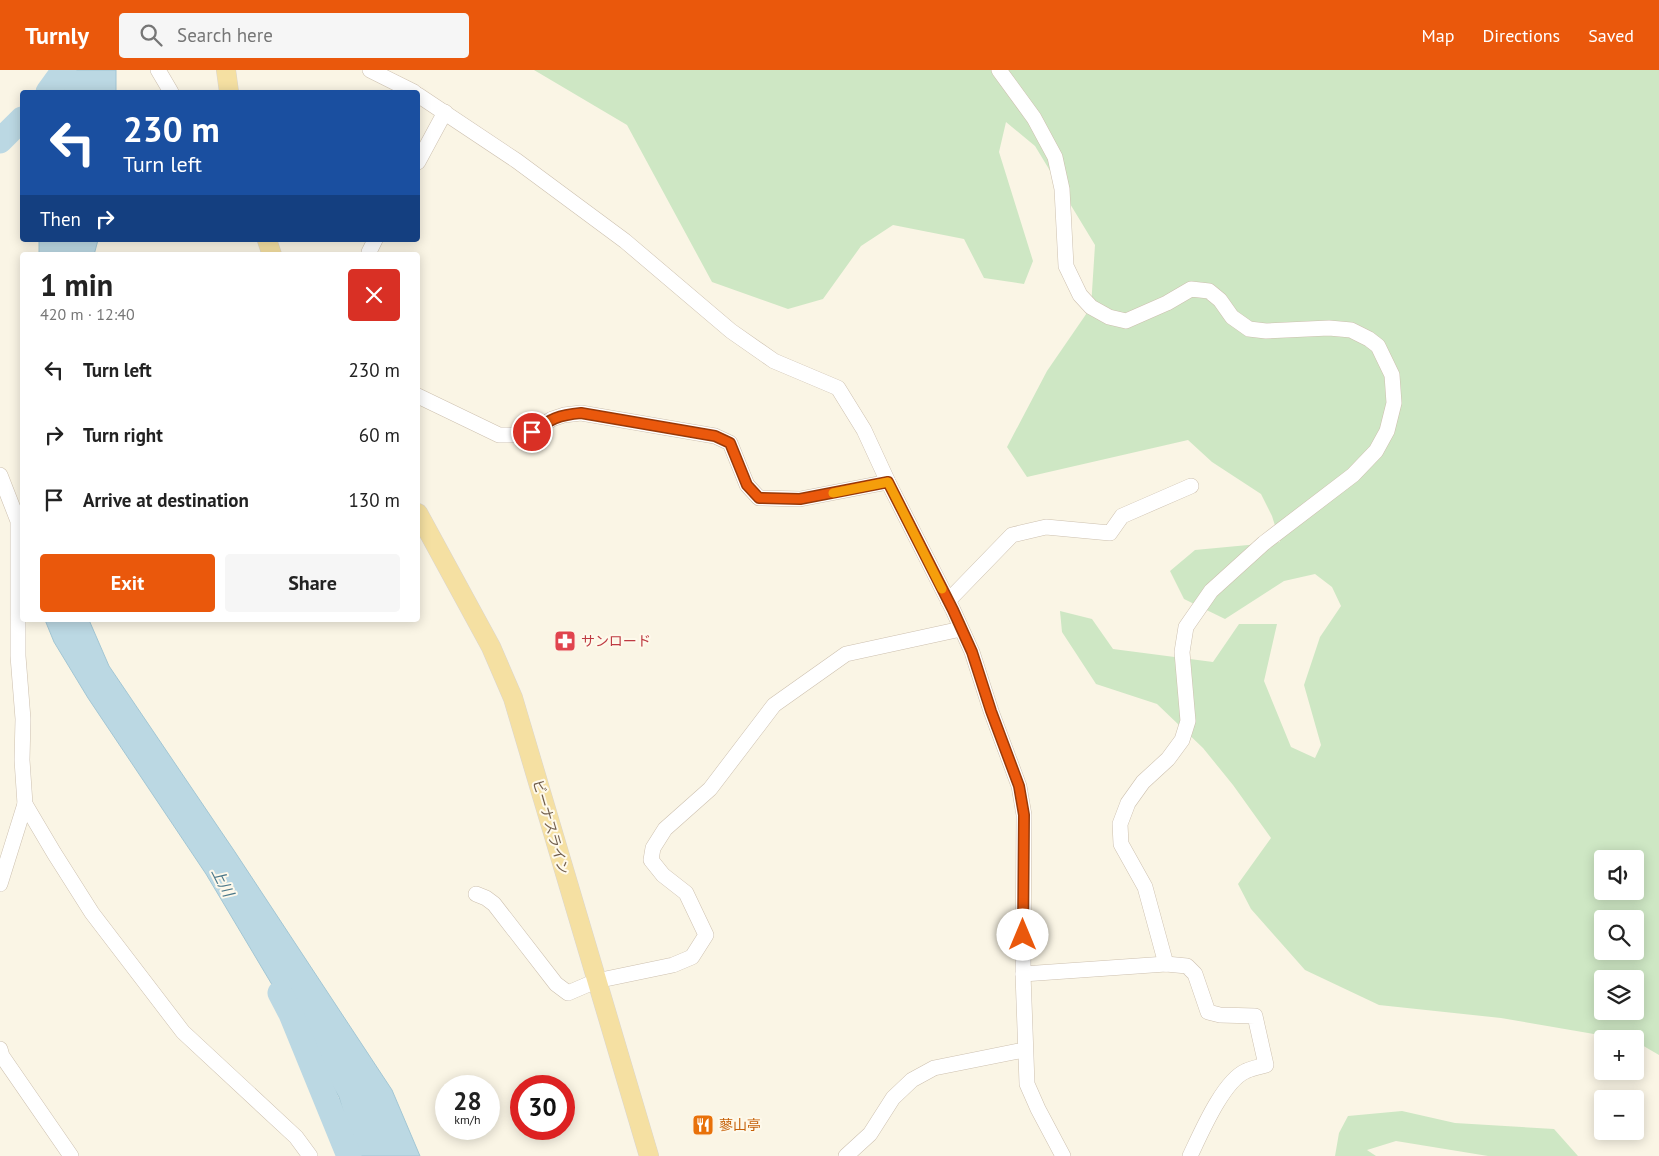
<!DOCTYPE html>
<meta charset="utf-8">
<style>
body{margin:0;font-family:"PT Sans","Noto Sans JP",sans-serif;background:#f6f6f6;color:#222;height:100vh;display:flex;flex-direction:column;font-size:19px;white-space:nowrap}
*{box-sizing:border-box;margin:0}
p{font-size:16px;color:#767676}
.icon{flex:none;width:28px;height:28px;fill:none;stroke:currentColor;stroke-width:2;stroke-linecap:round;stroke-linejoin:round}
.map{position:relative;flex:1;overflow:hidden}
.sheet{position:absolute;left:20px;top:182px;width:400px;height:370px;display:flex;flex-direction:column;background:#fff;border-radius:5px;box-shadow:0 2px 12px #0003}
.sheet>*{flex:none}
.top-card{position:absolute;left:20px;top:20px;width:400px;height:152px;border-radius:5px;box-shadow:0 2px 12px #0003;background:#1a4fa0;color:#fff;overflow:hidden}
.controls{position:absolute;left:1594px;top:780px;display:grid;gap:10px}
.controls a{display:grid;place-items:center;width:50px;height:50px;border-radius:5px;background:#fff;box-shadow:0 2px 12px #0003;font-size:25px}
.speed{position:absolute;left:435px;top:1005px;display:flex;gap:10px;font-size:25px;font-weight:700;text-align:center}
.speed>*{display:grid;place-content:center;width:65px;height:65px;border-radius:50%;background:#fff;box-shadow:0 2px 12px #0003;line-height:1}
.speed small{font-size:12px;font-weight:400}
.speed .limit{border:8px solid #d22;background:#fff;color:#111}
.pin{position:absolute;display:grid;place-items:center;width:42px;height:42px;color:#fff;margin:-21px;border:2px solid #fff;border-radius:50%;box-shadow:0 1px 5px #0007}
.me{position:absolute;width:55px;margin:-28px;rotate:0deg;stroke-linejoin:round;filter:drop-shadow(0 0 4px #0008)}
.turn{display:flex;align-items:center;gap:18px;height:105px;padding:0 20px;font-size:22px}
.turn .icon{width:65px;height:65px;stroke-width:2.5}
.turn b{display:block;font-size:35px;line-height:42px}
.then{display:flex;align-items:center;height:48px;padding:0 20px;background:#0003;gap:10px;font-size:19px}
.round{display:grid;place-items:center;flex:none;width:52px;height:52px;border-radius:5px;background:#f6f6f6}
.overview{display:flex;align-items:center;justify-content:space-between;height:85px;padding:0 20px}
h1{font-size:30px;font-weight:700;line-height:38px}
.cta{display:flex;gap:10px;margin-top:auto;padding:10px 20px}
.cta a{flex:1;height:58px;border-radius:5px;background:#ea580c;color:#fff;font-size:20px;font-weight:700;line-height:58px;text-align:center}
.cta a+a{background:#f6f6f6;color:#222}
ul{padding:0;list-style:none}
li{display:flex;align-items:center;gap:15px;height:65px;padding:0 20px}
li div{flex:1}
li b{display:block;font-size:19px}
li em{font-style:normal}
header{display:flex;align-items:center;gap:30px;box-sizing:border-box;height:70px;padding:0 25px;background:#ea580c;color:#fff}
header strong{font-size:24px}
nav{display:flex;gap:28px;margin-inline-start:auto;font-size:18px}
.search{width:350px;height:45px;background:#f6f6f6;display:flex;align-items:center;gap:12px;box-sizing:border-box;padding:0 18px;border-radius:5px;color:#767676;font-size:19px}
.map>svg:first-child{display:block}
.green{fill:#cee7c4;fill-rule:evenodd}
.water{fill:#bbd8e3;stroke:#a2c6d4}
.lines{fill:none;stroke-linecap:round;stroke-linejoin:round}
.river{stroke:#bbd8e3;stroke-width:25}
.minor-casing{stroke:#cdc0af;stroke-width:16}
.major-casing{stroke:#dad5d0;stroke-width:20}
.minor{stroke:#fff;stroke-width:15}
.major{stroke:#f5e0a2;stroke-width:19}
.route-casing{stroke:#983908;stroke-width:12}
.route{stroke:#ea580c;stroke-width:9}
.slow{stroke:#f59e0b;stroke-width:9}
.labels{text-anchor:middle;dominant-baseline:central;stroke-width:4;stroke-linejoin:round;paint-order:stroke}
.health-label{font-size:14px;fill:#be3a42;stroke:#fef9eb;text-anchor:start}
.street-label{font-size:14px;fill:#715e4c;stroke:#fef9eb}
.food-label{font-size:14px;fill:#c56008;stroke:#fef9eb;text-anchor:start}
.water-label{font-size:15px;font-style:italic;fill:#4b788a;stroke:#fef9eb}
</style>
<header>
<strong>Turnly</strong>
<div class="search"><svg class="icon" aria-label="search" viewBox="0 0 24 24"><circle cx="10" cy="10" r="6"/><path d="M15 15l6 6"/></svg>Search here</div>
<nav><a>Map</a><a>Directions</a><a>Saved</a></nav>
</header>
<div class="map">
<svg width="1659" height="1086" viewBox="0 0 1659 1086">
<rect width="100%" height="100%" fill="#faf5e5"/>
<g class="green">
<path d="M534,0H1659V985L1635,971V969H1623L1501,948L1379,935L1305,900L1251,839L1238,814L1271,768L1233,715L1203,678L1157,634L1096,614L1062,562L1060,541L1092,549L1113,579L1213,592L1239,554H1277L1264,611L1291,677L1315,688L1321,675L1304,615L1320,567L1341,536L1332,517L1315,504L1284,511L1225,549L1184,529L1170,501L1195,480L1280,472L1272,446L1261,424L1212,392L1188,370L1027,407L1007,377L1047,301L1091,237L1095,175L1035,76L1006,52L999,82L1033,191L1024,214L984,208L964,169L893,155L861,176L823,229L788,239L712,212L627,55ZM1602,789H1635V821H1602ZM1602,849H1635V881H1602ZM1602,909H1635V941H1602Z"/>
<polygon points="1402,1041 1455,1053 1554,1059 1578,1086 1488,1086 1396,1071 1367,1080 1376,1086 1335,1086 1339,1063 1348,1046"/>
</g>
<g class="water">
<polygon points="60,0 116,0 116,22 65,22"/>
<polygon points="39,170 98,170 94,185 39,185"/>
<polygon points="45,550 89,550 109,596 235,782 392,1020 420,1086 356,1086 339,1027 206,804 88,628 54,572"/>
</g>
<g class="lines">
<g class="river">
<polyline points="48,22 64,0"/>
<polyline points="0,71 22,49"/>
<polyline points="280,923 291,944 349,1086"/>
</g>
<g class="minor-casing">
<g id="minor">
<polyline points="158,0 171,22"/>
<polyline points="370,0 414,22"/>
<polyline points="999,0 1034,48 1055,87 1062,119 1066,196 1080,225 1091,237 1109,247 1126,251 1167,233 1191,219 1209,221 1220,230 1232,247 1249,259 1266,261 1329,258 1351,260 1369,269 1378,276 1392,305 1394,333 1387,361 1376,381 1353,405 1264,473 1211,521 1186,557 1182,582 1188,651 1182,670 1168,689 1143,712 1128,733 1120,754 1121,774 1145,817 1166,894"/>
<polyline points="418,25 517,91 625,171 731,261 774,291 838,318 864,360 888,412 953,540 972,582 991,641 1019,716 1024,745 1023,904 1027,1014 1038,1039 1063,1086"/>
<polyline points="418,92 445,42"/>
<polyline points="370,185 369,182 375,170"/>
<polyline points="418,326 499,365 517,365 532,362 552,349 564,345 581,343 715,366 730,373 747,415 759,428 800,429 888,412"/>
<polyline points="0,405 18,451 18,586 23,649 22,690 25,734 54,783 92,843 183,962 296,1067 310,1086"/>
<polyline points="948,531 1012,465 1046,457 1110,463 1122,446 1191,416"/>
<polyline points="0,814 25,734"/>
<polyline points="476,824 486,828 494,834 556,914 568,923 596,911 673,895 692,887 706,865 686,823 663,805 651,790 653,778 665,759 710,719 774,635 846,584 961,559"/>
<path d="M1023,904L1166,894L1187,896L1195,904L1208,942L1220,945L1255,946L1266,995C1259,997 1252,998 1246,1001C1223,1011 1201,1063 1190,1086"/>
<polyline points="0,979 2,986 71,1086"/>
<polyline points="846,1086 870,1064 893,1028 912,1010 934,998 1024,980"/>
</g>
</g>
<g class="major-casing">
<g id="major">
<polyline points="226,0 229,22"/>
<polyline points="267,170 272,185"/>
<polyline points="418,443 491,577 513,628 649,1086"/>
</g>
</g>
<use href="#minor" class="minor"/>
<use href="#major" class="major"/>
</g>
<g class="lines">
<g class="route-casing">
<path id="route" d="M532,362C551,349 558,345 581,343L715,366L730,373L747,415L759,428L800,429L888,412L953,540L972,582L991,641L1019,716L1024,745L1023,865"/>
</g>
<use href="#route" class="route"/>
<polyline class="slow" points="833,423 888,412 942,519"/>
</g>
<defs>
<g id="pharmacy-square" transform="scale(1.125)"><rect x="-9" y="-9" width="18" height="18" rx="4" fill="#e0444e" stroke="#fef9eb"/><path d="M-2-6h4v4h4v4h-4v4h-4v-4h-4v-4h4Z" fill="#fff"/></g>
<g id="restaurant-square" transform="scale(1.125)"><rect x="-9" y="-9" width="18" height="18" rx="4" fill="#e8710a" stroke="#fef9eb"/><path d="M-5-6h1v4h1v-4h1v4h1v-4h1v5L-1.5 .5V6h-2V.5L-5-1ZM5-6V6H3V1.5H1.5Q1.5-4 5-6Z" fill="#fff"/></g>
</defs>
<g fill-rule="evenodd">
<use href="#pharmacy-square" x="565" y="571"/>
<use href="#restaurant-square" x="703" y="1055"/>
</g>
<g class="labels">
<g class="health-label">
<text x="581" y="571">サンロード</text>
</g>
<g class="street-label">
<text transform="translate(551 757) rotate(74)">ビーナスライン</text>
</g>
<g class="food-label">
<text x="719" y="1055">蓼山亭</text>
</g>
<g class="water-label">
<text transform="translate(223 812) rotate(63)">上川</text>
</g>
</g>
</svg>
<div class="controls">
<a><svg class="icon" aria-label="sound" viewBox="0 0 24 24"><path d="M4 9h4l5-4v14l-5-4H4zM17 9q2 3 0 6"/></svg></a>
<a><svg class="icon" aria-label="search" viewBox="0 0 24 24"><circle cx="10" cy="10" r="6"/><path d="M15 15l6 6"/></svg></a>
<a><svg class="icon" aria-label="layers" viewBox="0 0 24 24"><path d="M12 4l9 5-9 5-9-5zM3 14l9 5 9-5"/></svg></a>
<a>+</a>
<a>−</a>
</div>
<div class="speed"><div>28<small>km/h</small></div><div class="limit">30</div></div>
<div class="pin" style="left:532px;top:362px;background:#d93025"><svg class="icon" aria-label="arrive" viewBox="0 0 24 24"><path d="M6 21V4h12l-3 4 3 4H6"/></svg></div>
<svg class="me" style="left:1023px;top:865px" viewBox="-20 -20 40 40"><circle r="19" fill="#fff"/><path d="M0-13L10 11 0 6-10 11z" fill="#ea580c"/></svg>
<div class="top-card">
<div class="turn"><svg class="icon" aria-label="left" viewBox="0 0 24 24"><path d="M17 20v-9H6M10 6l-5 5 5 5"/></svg><div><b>230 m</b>Turn left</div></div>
<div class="then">Then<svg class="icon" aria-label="right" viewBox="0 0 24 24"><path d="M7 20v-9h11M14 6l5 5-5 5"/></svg></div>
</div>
<section class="sheet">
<div class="overview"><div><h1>1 min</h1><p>420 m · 12:40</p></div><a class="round" style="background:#d93025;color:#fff"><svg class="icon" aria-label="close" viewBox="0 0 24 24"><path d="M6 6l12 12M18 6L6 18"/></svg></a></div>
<ul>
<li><svg class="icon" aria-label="left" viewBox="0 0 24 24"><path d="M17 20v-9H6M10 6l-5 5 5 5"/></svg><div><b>Turn left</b></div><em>230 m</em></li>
<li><svg class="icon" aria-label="right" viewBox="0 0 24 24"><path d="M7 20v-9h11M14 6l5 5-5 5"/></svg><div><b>Turn right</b></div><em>60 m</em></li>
<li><svg class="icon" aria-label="arrive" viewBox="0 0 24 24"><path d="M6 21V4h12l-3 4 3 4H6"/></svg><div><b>Arrive at destination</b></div><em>130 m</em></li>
</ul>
<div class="cta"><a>Exit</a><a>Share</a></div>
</section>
</div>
